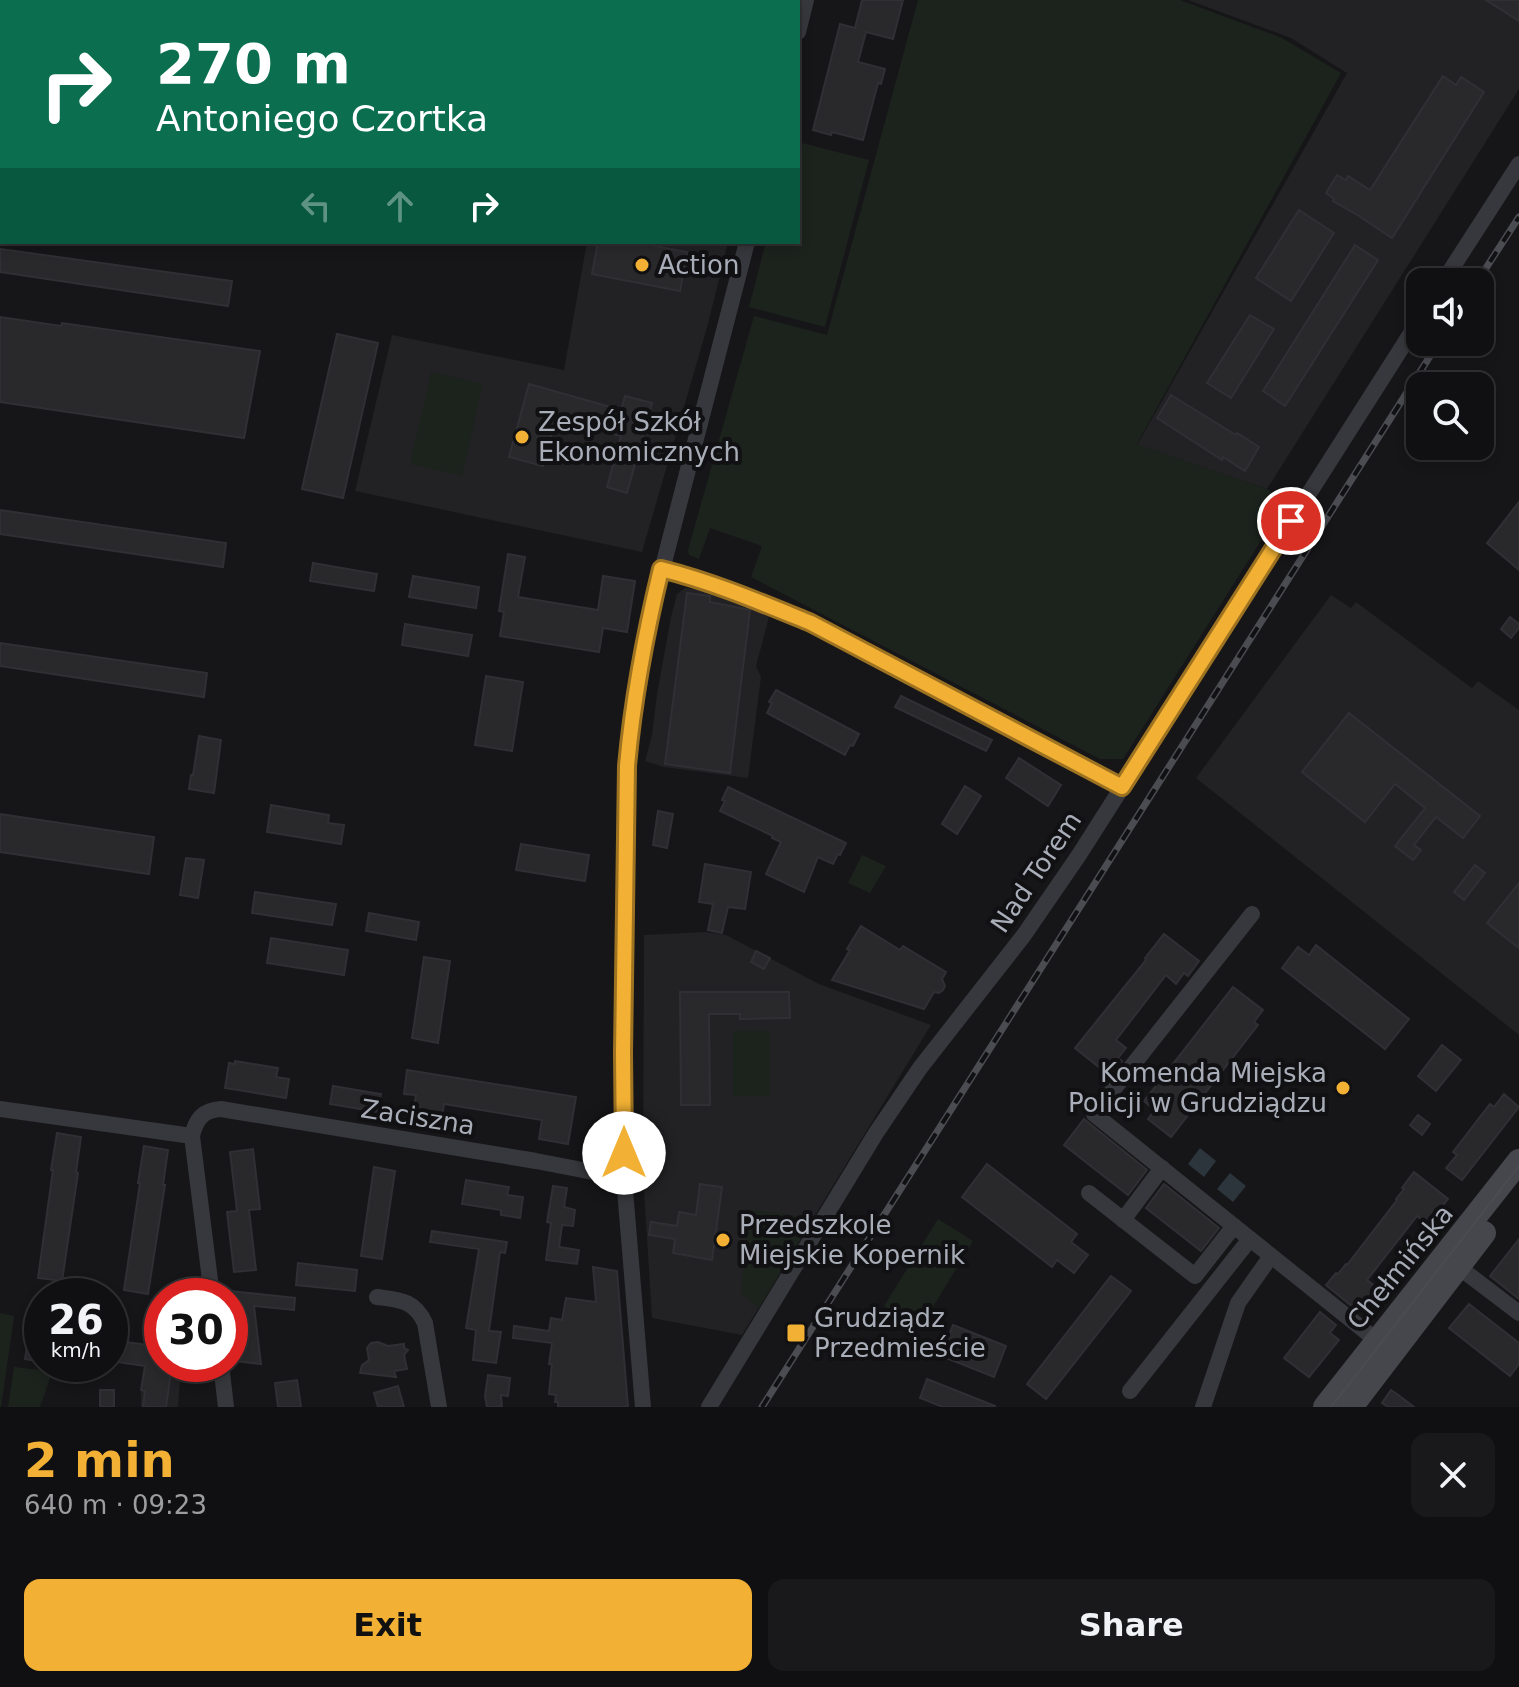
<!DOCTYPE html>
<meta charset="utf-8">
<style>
body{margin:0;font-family:"DejaVu Sans",sans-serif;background:#19191b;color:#f1f3f6;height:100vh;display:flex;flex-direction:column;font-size:30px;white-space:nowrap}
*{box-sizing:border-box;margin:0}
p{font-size:26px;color:#9c9d9f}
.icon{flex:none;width:44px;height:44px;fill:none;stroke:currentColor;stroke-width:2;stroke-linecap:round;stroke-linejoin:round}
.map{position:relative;height:1407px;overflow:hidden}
.panel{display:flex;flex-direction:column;background:#101012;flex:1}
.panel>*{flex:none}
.banner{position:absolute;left:0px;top:0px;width:800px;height:244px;box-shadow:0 4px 12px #0003,0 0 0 2px #303032;background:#0b6e4f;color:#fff;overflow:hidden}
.fabs{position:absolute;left:1406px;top:268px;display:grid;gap:16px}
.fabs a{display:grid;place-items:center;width:88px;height:88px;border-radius:16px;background:#101012;box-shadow:0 4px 12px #0003,0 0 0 2px #303032;font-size:40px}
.speed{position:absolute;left:24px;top:1278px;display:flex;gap:16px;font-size:40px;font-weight:700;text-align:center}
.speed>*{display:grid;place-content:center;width:104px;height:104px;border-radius:50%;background:#101012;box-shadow:0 4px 12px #0003,0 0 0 2px #303032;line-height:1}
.speed small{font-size:20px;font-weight:400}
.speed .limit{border:12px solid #d22;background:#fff;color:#111}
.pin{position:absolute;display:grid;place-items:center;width:68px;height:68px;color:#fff;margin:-34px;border:4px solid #fff;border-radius:50%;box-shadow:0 2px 8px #0007}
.me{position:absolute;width:88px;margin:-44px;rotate:0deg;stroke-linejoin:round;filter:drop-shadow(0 0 6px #0008)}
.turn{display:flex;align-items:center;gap:28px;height:168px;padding:0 24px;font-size:36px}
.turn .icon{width:104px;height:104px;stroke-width:2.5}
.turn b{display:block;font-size:56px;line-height:68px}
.lanes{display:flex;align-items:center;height:76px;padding:0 24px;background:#0003;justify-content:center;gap:40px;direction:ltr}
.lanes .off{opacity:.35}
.round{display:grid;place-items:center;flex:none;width:84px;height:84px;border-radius:16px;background:#19191b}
.overview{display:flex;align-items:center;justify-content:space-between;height:136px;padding:0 24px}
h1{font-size:48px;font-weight:600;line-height:60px;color:#f2b134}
.cta{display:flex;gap:16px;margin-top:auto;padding:16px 24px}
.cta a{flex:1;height:92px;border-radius:16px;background:#f2b134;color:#111;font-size:32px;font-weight:600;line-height:92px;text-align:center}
.cta a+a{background:#19191b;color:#f1f3f6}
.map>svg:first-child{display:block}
.built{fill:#222225}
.green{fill:#1c231d}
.water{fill:#2c353c}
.building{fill:#29292c;stroke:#303034;stroke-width:2}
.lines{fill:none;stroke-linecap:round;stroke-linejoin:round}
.minor{stroke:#37383d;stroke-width:16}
.secondary{stroke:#45474d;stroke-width:24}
.tram{stroke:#4a4c52;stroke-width:2}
.rail-casing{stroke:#4a4c52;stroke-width:7}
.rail{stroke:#111113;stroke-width:4;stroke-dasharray:12;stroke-linecap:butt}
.route-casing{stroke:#9d7322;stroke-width:20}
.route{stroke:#f2b134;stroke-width:14}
.poi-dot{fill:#f2b134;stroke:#111113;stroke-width:3}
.labels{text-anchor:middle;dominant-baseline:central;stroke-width:8;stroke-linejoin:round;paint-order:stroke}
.poi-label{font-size:26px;fill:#a8adb8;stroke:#111113;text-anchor:start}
.street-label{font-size:26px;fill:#a8adb8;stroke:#111113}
</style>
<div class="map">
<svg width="1519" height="1407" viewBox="0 0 1519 1407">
<rect width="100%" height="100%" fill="#161618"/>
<g class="built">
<polygon points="0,0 785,0 784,2 2,3"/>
<polygon points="1188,0 1519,0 1519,89 1267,489 1137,445 1347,73 1291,38"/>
<polygon points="587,242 728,242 708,324 642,552 355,491 392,335 564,370"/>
<polygon points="685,588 698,589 756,609 769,617 756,666 761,677 748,778 664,767 645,761 652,735 657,694 671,617 677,594"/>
<polygon points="1331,595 1351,608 1356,602 1472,688 1478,681 1519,710 1519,1035 1196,778"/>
<polygon points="706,932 726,935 819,984 931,1025 742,1335 652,1318 643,1174 644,935"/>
<polygon points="150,1335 162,1337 162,1364 181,1364 178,1407 141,1407 141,1390"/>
</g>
<g class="green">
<polygon points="918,0 1180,0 1282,38 1341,73 1137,444 1267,489 1286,501 1123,759 1100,759 751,577 762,546 710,528 699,559 689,555 688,550 754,316 827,335"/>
<polygon points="0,3 2,3 2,158 0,157"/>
<polygon points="798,142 869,160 825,327 749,307 766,242 798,242"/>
<polygon points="431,372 483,384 462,476 410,464"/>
<polygon points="862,855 886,866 870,893 848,883"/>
<rect x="733" y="1031" width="37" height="65"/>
<polygon points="748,1209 813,1218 759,1308 741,1293"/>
<polygon points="938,1219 973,1241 920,1328 884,1306"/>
<polygon points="0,1313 14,1316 1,1407 0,1407"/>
<polygon points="14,1367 50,1371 52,1372 40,1407 8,1407"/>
</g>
<g class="water">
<polygon points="1200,1148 1216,1161 1204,1177 1188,1164"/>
<polygon points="1230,1173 1246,1186 1233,1202 1217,1189"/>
</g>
<g class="building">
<polygon points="862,0 903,0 893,39 866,32 858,62 885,69 881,84 878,83 863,140 832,132 831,135 813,130 840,24 855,28"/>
<polygon points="1486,0 1519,0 1519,21"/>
<polygon points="1443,76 1456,85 1461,77 1484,92 1392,238 1359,216 1333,201 1334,199 1326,193 1337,175 1346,180 1348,176 1370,190"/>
<polygon points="1299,210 1334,233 1291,301 1256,278"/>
<polygon points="598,242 633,242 687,252 680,291 592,274"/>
<polygon points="1355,245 1378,260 1285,406 1263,391"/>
<polygon points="0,249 232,281 228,306 0,272"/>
<polygon points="1250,315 1274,329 1231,398 1207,383"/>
<polygon points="0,317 61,326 62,323 260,351 244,438 0,402"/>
<polygon points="337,334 378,343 343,498 302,489"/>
<polygon points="529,384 621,410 625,396 652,403 627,493 607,487 621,436 556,418 543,466 509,457"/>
<polygon points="1171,395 1236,435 1237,433 1259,447 1245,471 1223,457 1222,460 1157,418"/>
<polygon points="1519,502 1519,570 1487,543"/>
<polygon points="0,510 226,543 223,567 0,534"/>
<polygon points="508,554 525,557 518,597 598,610 603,576 635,581 627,632 603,628 599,652 500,636 504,612 499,611"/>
<polygon points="313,563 377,574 374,591 310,581"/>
<polygon points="413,576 479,587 476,608 409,597"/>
<polygon points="687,593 710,596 710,602 750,610 730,773 665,764"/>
<polygon points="1510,617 1519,624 1519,628 1511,638 1501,629"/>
<polygon points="405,624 472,635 468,656 402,645"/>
<polygon points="0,643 207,673 204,697 0,666"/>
<polygon points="486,676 523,682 512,751 475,745"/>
<polygon points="776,690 859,734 853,746 850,745 845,755 767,713 772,703 769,702"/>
<polygon points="901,696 992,740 986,751 895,707"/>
<polygon points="1349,713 1480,816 1463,838 1436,817 1414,845 1421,850 1413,860 1395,846 1425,808 1395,784 1365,822 1302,772"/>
<polygon points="199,736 221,740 214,793 189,789 191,775 193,775"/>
<polygon points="1019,758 1061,785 1048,806 1006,778"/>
<polygon points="965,786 981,796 957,834 942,824"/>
<polygon points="728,787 846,843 840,855 838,854 833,864 818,857 804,892 766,874 781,842 772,838 773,836 720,811 725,801 722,800"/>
<polygon points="271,805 329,815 328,823 344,825 341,844 267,832"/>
<polygon points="658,811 673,814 667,848 653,845"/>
<polygon points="0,814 154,837 149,874 0,852"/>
<polygon points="521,844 589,855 585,881 516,870"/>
<polygon points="186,858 204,860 198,898 180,895"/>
<polygon points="705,864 751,872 745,909 728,907 722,933 708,930 713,904 699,902"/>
<polygon points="1475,865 1485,873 1464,900 1454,892"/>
<polygon points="1519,883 1519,948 1487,923"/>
<polygon points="255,892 336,904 332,925 252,913"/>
<polygon points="369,913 419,922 416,940 366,931"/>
<polygon points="861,926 900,950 903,946 946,972 942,979 945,986 943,990 939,993 934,992 924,1009 832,980 850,950 847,949"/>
<polygon points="1164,934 1199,961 1188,976 1184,973 1176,984 1166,975 1116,1040 1126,1048 1118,1058 1122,1061 1110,1076 1075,1048 1146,960 1145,958"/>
<polygon points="271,938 348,950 344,975 267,963"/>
<polygon points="1316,945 1409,1019 1385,1049 1282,968 1298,947 1309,955"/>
<polygon points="756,951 770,958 764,969 751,962"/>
<polygon points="424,957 450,961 438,1043 412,1038"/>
<polygon points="1233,987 1263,1010 1254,1022 1258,1025 1171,1137 1148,1119 1155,1110 1144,1101"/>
<polygon points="680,992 789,992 790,1018 740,1019 740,1014 709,1014 710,1105 681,1105"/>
<polygon points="1442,1045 1461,1060 1436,1091 1418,1076"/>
<polygon points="235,1061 278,1068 276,1077 289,1079 286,1098 225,1088 229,1063 235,1064"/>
<polygon points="407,1070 576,1097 568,1144 539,1139 542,1120 444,1104 441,1123 412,1118 416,1095 404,1094"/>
<polygon points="333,1086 381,1094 378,1112 330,1104"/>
<polygon points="1504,1094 1519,1107 1462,1180 1446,1168 1457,1155 1453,1152 1490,1104 1494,1107"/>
<polygon points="1418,1115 1430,1124 1422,1135 1410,1125"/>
<polygon points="1084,1119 1147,1170 1128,1195 1064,1145"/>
<polygon points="57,1133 81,1137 76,1172 78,1173 62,1281 38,1278 53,1170 51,1170"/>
<polygon points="144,1146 168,1150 163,1185 165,1185 148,1294 124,1290 140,1183 138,1183"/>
<polygon points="253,1149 260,1209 249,1210 256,1270 234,1272 227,1212 237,1211 230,1152"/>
<polygon points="987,1164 1077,1234 1071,1242 1088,1255 1074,1273 1057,1260 1052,1267 962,1197"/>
<polygon points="374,1167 395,1171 382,1259 361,1256"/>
<polygon points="1414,1172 1448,1199 1428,1224 1417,1216 1367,1280 1378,1289 1359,1312 1326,1285 1336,1273 1338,1274 1346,1264 1347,1265 1397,1200 1396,1199 1404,1189 1402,1188"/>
<polygon points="466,1180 509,1187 507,1195 523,1197 520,1218 501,1215 501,1210 462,1204"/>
<polygon points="700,1184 722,1187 712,1260 673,1253 675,1239 649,1235 651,1222 677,1226 679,1212 696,1215"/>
<polygon points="1164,1184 1219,1228 1201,1251 1146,1208"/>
<polygon points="553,1186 567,1188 564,1207 575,1210 573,1226 562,1225 559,1247 579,1250 577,1264 546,1260 551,1223 547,1222"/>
<polygon points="432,1231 507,1242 505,1253 500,1252 489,1331 501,1332 496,1363 473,1360 476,1330 466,1328 479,1249 430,1242"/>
<polygon points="1519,1239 1519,1299 1490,1276"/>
<polygon points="298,1263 357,1270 355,1291 296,1285"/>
<polygon points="593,1267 617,1271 628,1407 558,1407 558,1402 555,1402 556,1395 549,1394 552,1364 549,1364 552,1343 513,1338 514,1326 549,1331 551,1318 562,1320 566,1298 596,1302"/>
<polygon points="1111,1276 1131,1291 1046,1399 1027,1384"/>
<polygon points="230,1291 295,1298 294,1310 254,1306 261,1364 235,1361 230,1319"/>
<polygon points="1469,1304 1519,1343 1519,1364 1510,1376 1449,1328"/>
<polygon points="1320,1312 1336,1325 1330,1333 1339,1340 1309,1377 1284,1358"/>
<polygon points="953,1325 1006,1346 994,1377 941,1356"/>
<polygon points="30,1328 42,1329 42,1362 25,1359"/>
<polygon points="150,1335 162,1337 162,1364 172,1364 166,1407 143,1407 145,1391 141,1390 145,1366 110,1361 110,1340 148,1345"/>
<polygon points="378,1342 388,1346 404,1344 404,1348 408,1350 404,1355 407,1369 394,1371 396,1377 360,1373 362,1365 369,1360 367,1348 371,1343"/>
<polygon points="488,1375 510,1378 508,1396 501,1395 502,1407 487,1407 485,1396"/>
<polygon points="927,1379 995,1406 995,1407 943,1407 920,1398"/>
<polygon points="297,1380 301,1407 278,1407 275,1383"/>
<polygon points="398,1386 404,1407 378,1407 374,1393"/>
<rect x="100" y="1390" width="14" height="17"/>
<polygon points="1391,1390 1397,1394 1414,1407 1388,1407 1382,1403"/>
</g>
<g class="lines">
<g class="minor">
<polyline points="798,32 806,0"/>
<polyline points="1443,282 1519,164"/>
<path d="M661,569C713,583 762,603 811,623L1122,787"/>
<polyline points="1252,914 1094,1114 1385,1347"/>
<polyline points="0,1109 192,1136"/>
<polyline points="1089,1193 1195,1276 1234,1226"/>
<polyline points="1123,1220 1162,1168"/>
<polyline points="1452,1262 1519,1313"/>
<path d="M212,1296L192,1136C196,1119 203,1110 221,1109L536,1161L624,1178"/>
<path d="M377,1297C400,1300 414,1300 425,1323L439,1407"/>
<polyline points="221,1364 226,1407"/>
<polyline points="1130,1391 1250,1239"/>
<polyline points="643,1407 624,1178 623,1053 626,832 627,766 631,720 648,624 747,242"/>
<polyline points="709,1407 876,1133 920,1068 1024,935 1079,855 1420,319"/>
<polyline points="1203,1407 1238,1303 1271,1256"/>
</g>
<g class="secondary">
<polyline points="1325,1407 1519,1161"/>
<polyline points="1351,1407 1484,1233"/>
</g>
<polyline class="tram" points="1331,1407 1519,1166"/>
<g class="rail-casing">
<g id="rail">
<polyline points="1477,282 1519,217"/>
<polyline points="762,1407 1439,342"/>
</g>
</g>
<use href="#rail" class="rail"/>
</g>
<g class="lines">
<g class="route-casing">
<path id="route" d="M624,1153L623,1053L627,766C633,699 645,635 661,569C713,582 762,603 811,623L1122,787L1291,521"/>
</g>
<use href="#route" class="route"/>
</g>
<g class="poi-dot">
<circle cx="642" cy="265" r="8"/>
<circle cx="522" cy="437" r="8"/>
<circle cx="1343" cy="1088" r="8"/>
<circle cx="723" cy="1240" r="8"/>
<rect x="786" y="1323" width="20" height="20" rx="4"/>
</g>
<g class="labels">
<g class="poi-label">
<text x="658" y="265">Action</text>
<text x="538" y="422">Zespół Szkół<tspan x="538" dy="30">Ekonomicznych</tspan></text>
<text x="1327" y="1073" text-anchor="end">Komenda Miejska<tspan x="1327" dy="30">Policji w Grudziądzu</tspan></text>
<text x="739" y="1225">Przedszkole<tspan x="739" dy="30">Miejskie Kopernik</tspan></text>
<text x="814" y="1318">Grudziądz<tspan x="814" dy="30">Przedmieście</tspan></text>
</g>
<g class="street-label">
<text transform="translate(1036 872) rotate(-56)">Nad Torem</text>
<text transform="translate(418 1117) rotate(9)">Zaciszna</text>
<text transform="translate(1400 1267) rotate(-51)">Chełmińska</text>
</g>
</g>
</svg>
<div class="fabs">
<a><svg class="icon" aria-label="sound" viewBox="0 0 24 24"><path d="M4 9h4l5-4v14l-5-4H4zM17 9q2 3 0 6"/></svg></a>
<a><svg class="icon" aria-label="search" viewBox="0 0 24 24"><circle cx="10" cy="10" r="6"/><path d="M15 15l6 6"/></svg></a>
</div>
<div class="speed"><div>26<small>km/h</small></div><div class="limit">30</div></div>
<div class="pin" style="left:1291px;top:521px;background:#d93025"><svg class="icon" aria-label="arrive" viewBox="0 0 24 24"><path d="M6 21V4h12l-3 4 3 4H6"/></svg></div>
<svg class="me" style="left:624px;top:1153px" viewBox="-20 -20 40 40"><circle r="19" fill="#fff"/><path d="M0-13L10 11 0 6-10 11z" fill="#f2b134"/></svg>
<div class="banner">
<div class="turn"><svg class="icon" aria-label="right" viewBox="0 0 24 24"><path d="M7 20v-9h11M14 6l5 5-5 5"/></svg><div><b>270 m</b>Antoniego Czortka</div></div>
<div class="lanes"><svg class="icon off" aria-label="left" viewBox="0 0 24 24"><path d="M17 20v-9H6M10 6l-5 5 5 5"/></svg><svg class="icon off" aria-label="ahead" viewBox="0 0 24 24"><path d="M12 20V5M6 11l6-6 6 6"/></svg><svg class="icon" aria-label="right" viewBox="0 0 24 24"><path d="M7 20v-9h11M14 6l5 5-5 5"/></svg></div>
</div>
</div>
<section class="panel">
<div class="overview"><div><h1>2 min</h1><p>640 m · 09:23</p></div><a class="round"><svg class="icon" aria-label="close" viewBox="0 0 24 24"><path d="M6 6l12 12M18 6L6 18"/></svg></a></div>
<div class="cta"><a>Exit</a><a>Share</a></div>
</section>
